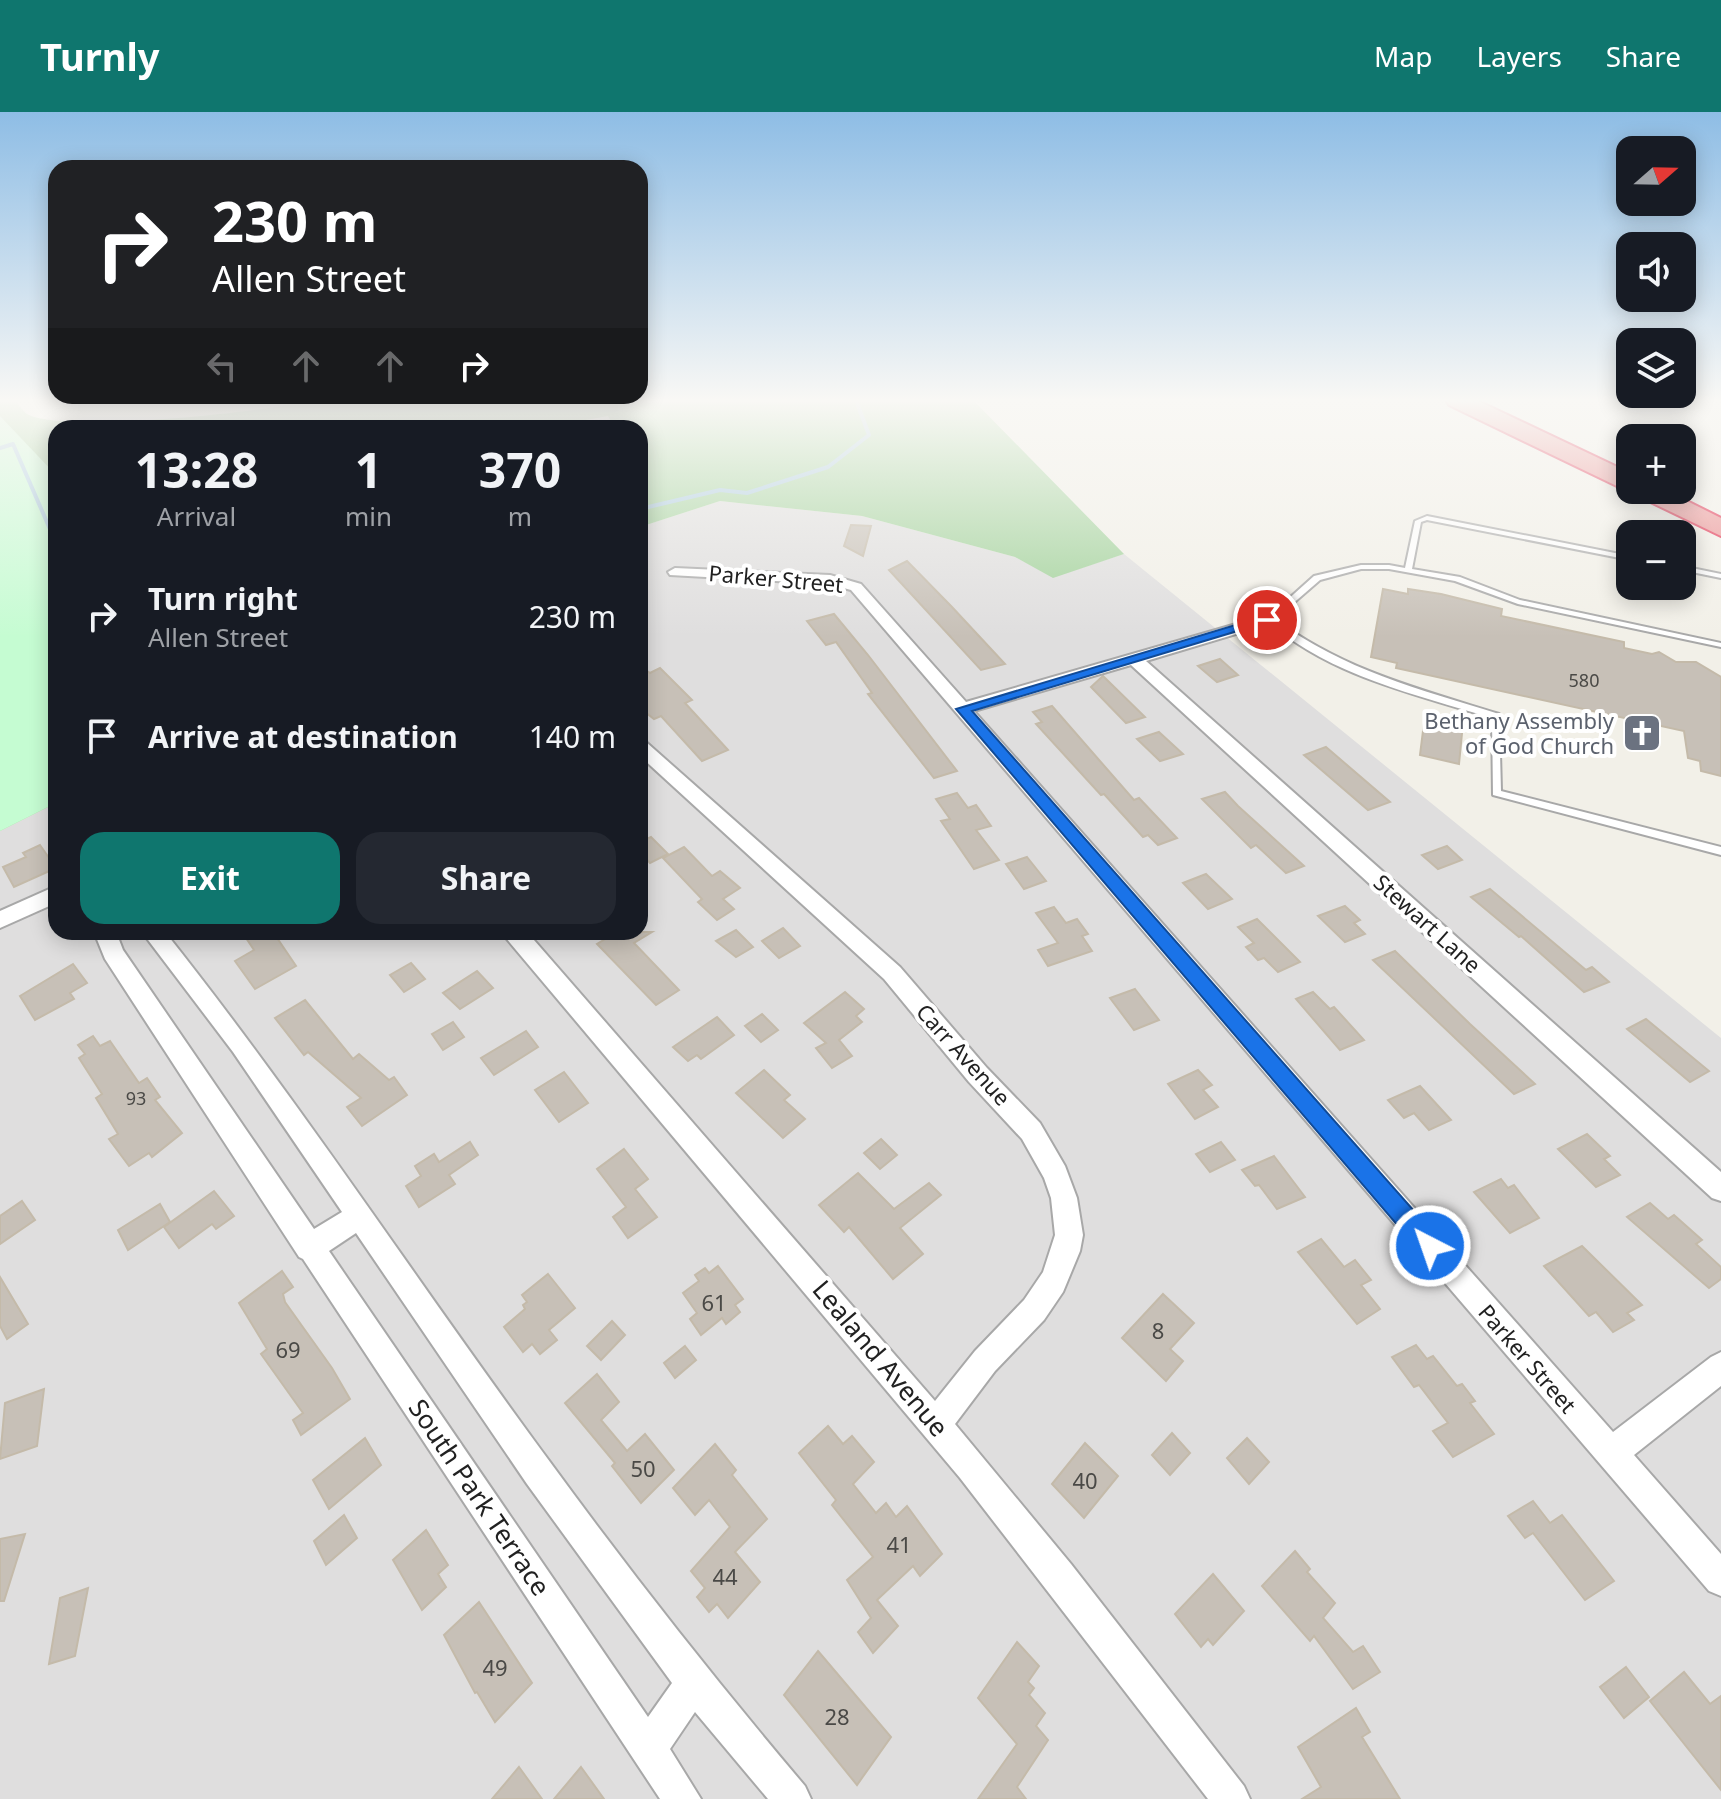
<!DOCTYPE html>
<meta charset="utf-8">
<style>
body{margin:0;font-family:"Noto Sans",sans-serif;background:#242831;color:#f1f3f6;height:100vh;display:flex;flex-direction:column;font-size:30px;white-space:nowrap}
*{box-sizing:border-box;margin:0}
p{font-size:26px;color:#9ea1a6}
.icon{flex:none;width:44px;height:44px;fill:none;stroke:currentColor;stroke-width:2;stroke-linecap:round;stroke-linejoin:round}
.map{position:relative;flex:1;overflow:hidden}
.side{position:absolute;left:48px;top:308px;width:600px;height:520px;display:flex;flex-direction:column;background:#171b24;border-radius:24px;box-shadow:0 4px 20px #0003}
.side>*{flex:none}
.top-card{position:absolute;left:48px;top:48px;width:600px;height:244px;border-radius:24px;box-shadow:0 4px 20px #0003;background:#202124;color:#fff;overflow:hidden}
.needle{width:52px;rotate:70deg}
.buttons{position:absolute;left:1616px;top:24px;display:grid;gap:16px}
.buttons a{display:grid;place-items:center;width:80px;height:80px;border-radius:16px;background:#171b24;box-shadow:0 4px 20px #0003;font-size:40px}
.pin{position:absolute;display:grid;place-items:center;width:68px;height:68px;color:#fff;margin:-34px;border:4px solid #fff;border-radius:50%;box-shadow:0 2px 8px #0007}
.me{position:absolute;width:88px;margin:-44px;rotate:319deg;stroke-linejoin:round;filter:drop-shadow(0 0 6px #0008)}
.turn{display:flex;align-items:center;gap:28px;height:168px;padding:0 32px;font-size:36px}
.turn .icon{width:104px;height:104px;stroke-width:2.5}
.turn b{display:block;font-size:56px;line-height:68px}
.lanes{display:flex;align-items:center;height:76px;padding:0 32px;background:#0003;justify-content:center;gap:40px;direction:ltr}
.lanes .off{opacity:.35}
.eta{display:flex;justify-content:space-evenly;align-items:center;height:136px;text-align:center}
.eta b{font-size:48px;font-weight:700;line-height:56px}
.button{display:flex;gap:16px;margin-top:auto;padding:16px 32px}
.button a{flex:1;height:92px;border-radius:24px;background:#0f766e;color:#fff;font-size:32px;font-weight:700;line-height:92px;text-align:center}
.button a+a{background:#242831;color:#f1f3f6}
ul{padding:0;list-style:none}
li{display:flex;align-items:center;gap:24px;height:120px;padding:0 32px}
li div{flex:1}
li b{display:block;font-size:30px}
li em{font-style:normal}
header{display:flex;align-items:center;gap:48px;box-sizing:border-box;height:112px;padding:0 40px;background:#0f766e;color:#fff}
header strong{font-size:38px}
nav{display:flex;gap:44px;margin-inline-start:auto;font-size:28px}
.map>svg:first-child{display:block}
.residential{fill:#dfdede}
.forest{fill:#a2d29b}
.park{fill:#c5fcd2}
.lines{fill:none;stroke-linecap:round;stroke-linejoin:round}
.stream{stroke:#a7cae0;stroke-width:4}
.building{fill:#c7c0b7;stroke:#c4baa9;stroke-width:2}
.lane-casing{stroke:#a8a8a8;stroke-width:4}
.street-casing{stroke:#a8a8a8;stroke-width:4}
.highway-casing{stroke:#e22345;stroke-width:4}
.lane{fill:#fff;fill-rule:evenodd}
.street{fill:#fff;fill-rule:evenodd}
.highway{fill:#eb8e90;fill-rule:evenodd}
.route{fill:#1a73e8;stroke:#114b97;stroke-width:2}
.labels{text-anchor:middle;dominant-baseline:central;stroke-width:8;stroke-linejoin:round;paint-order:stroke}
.number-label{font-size:18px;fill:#4a4946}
.street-label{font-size:22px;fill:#212121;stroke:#fff}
.worship-label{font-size:22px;fill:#5b616d;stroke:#fff;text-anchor:end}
.near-number-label{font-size:22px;fill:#4a4946}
.near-street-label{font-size:26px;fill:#212121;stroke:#fff}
</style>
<header>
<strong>Turnly</strong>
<nav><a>Map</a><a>Layers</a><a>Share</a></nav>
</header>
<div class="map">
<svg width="1721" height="1687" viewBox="0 0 1721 1687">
<rect width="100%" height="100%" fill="#f2f0e8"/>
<polygon class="residential" points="720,389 862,404 1015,445 1053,465 1124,442 1721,926 1721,1687 0,1687 0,719 56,691 56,820 640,820 640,415"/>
<path class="forest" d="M0,288H15C18,292 23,299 27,302C62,322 269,300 312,288H973L1124,442L1053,466L1015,445L862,404L720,389L640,415V368L646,367L640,356V316H615L608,304L541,316H56V691L0,719Z"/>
<polygon class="park" points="0,304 56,363 56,691 0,719"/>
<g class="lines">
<g class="stream">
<polyline points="0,336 13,332 56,431"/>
<polyline points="640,397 720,378 747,381 828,355 869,323 856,288"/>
</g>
</g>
<g class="building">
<polygon points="851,413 871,414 863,444 844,434"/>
<polygon points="907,449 952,495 1005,552 981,558 889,458"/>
<polygon points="1383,477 1408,482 1408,477 1441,482 1502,497 1501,504 1624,530 1624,536 1652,542 1659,540 1676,550 1696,550 1721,565 1721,664 1701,659 1700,649 1688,646 1684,619 1396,556 1397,551 1371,545"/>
<polygon points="834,502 868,543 957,659 934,666 868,582 872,581 836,530 826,533 807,509"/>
<polygon points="1220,547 1238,563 1217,570 1198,554"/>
<polygon points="640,554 650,561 660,556 692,588 685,591 728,638 702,649 661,604 654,607 640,596"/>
<polygon points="1103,564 1145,605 1126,611 1091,575"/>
<polygon points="1052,594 1134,688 1139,686 1177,726 1158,733 1148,723 1143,725 1104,682 1101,683 1036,612 1042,610 1033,600"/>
<polygon points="1425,603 1463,611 1459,652 1420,643"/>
<polygon points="1159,620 1183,642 1160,649 1137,627"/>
<polygon points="1326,635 1390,690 1368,698 1304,643"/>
<polygon points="1225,680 1238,694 1304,754 1286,761 1256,733 1251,736 1202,687"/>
<polygon points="957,681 968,696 976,693 991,714 976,718 999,748 974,757 941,709 950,707 936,687"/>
<polygon points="651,725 668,742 650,751 640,740 640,730"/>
<polygon points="40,733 56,756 14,775 3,755 26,745 23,741"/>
<polygon points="1447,734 1462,748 1438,757 1422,743"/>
<polygon points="684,735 712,764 720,759 740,776 723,787 734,797 717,808 698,790 702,787 663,746"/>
<polygon points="1027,745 1046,769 1024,777 1006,752"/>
<polygon points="1206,762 1232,787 1208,797 1183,771"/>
<polygon points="1490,777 1586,858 1592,855 1609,870 1584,880 1521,824 1519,825 1471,785"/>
<polygon points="1345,794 1360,808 1354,811 1365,822 1345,830 1318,804"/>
<polygon points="1054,795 1066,811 1077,807 1088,822 1082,824 1092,839 1048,854 1038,838 1058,831 1036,801"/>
<polygon points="1257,807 1300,850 1278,860 1264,846 1258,848 1246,835 1254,831 1238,815"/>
<polygon points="783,816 800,834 779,846 762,829"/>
<polygon points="736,818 753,835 736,845 716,829"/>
<polygon points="242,820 273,820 296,854 255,877 235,849 254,838"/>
<polygon points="617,820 652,820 634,831 679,878 656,893 597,832"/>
<polygon points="1395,839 1470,912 1535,972 1514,982 1373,848"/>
<polygon points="411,851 425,867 404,880 390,863"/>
<polygon points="73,852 87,871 70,881 74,887 35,908 20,884"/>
<polygon points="477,859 493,876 460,897 443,881"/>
<polygon points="1135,877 1159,908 1134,918 1110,886"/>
<polygon points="845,880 864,897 856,904 862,910 839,928 852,944 832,956 816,936 826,931 804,911"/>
<polygon points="1313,880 1330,897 1334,895 1364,928 1340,938 1296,887"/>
<polygon points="305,888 353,947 359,942 389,968 394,965 407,983 362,1014 347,995 361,986 308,940 304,943 275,906"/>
<polygon points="762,902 778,918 761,930 745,914"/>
<polygon points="717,905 734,923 701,947 697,943 688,949 673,935"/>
<polygon points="1646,907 1709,959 1690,970 1627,917"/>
<polygon points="453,910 464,925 443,938 432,922"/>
<polygon points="526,919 538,935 494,963 481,946"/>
<polygon points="93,924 100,934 110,929 139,971 147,966 160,985 155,988 182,1021 152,1045 149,1041 129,1054 109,1027 118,1022 96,986 102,982 79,946 85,942 78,933"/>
<polygon points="764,958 790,983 784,988 805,1007 783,1026 736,981"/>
<polygon points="1198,958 1212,973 1203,978 1218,995 1195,1007 1168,972"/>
<polygon points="564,960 588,991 559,1010 535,978"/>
<polygon points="1420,974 1451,1008 1429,1018 1414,1001 1404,1006 1388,988"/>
<polygon points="1587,1022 1610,1044 1604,1047 1620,1063 1596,1075 1558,1037"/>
<polygon points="881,1027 897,1043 880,1057 864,1041"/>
<polygon points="470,1030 478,1043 449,1063 455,1072 419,1095 406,1074 421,1064 415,1054 434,1042 439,1050"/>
<polygon points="1221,1030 1235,1048 1210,1060 1196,1042"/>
<polygon points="624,1037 648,1067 635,1077 657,1105 628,1126 613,1105 626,1095 597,1057"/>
<polygon points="1274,1044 1305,1085 1277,1097 1259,1073 1255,1074 1242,1058"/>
<polygon points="858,1061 894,1097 929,1071 941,1083 900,1116 923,1142 893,1167 849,1115 844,1120 819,1093"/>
<polygon points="1501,1067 1508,1076 1514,1073 1539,1106 1510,1121 1474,1080"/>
<polygon points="214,1079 234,1104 216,1117 212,1112 179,1136 164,1115"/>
<polygon points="22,1089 35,1108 0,1132 0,1104"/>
<polygon points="1650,1091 1668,1107 1674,1103 1702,1128 1696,1132 1721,1155 1721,1167 1709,1176 1627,1105"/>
<polygon points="160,1092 170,1110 128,1138 118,1118"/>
<polygon points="1321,1127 1344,1155 1355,1148 1371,1168 1361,1173 1380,1197 1357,1212 1298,1140"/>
<polygon points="1582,1134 1642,1193 1627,1201 1634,1208 1613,1220 1596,1200 1589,1204 1544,1154"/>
<polygon points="718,1154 743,1187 735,1193 740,1200 726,1212 722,1206 701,1223 690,1207 697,1201 683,1181 699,1169 695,1163 705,1156 709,1161"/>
<polygon points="282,1159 293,1175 283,1182 285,1190 332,1256 350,1287 301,1323 293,1308 303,1301 261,1242 267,1237 239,1191"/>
<polygon points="548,1162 575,1196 549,1218 557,1228 540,1242 532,1232 523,1240 504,1215 525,1197 523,1193 527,1190 522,1183"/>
<polygon points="0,1165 28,1212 7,1227 0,1214"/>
<polygon points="1163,1182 1194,1211 1170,1237 1183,1249 1166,1269 1122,1226"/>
<polygon points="612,1209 625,1223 601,1248 587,1234"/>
<polygon points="1416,1233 1427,1247 1433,1244 1457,1274 1462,1272 1475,1289 1470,1291 1494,1322 1453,1345 1433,1319 1448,1311 1419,1273 1414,1275 1392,1245"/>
<polygon points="685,1234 696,1248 675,1266 664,1251"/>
<polygon points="597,1262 619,1290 601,1308 627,1339 645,1322 674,1358 641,1391 612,1354 615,1351 565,1291"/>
<polygon points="44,1277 37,1334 0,1347 5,1291"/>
<polygon points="828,1314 843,1332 852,1324 874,1350 853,1372 876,1401 886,1391 896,1405 907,1394 942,1442 920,1464 913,1454 877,1488 898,1514 873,1541 858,1520 871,1506 847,1468 873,1445 832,1393 836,1388 799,1341"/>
<polygon points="1172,1321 1190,1341 1170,1363 1152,1343"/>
<polygon points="365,1326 381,1353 329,1397 313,1368"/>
<polygon points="1247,1326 1269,1350 1249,1372 1227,1346"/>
<polygon points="1085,1331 1118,1364 1084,1406 1052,1372"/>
<polygon points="715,1332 736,1358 732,1363 767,1407 735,1440 760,1470 728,1506 717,1492 709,1500 697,1485 705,1476 691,1459 730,1415 709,1388 695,1403 673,1376"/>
<polygon points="1533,1389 1550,1411 1562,1403 1614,1469 1585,1488 1533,1421 1525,1426 1508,1404"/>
<polygon points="344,1403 357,1426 326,1453 314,1429"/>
<polygon points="426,1418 448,1453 438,1462 446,1475 422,1498 393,1448"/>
<polygon points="25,1422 4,1489 0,1489 0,1427"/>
<polygon points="1295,1439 1310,1457 1307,1460 1335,1491 1323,1506 1353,1540 1363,1534 1380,1560 1353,1577 1314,1524 1310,1529 1262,1474"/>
<polygon points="1213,1462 1244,1499 1213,1533 1208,1527 1201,1535 1175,1502"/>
<polygon points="88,1476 75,1544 49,1552 60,1486"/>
<polygon points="479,1490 532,1571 495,1610 477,1580 475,1581 444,1523"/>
<polygon points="1017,1530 1039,1554 1028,1570 1034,1576 1029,1583 1045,1601 1036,1614 1048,1628 1017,1675 1026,1687 978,1687 1017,1632 978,1586"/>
<polygon points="818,1539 891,1625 857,1673 784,1583"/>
<polygon points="1626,1555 1649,1585 1624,1606 1600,1575"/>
<polygon points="1684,1560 1710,1592 1721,1584 1721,1678 1650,1589"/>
<polygon points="1356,1596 1370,1620 1362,1625 1400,1687 1302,1687 1321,1675 1298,1635"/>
<polygon points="519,1655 542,1687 492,1687"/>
<polygon points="581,1655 604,1687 554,1687"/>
</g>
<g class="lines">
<g class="lane-casing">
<g id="lane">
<path d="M1427,404L1630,444V448L1427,408L1421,410L1412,457L1460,465L1520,488L1721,531V535L1518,492L1455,469L1389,457H1361L1320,468L1275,507C1343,558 1419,577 1499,602L1501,679L1721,735V743L1493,683L1492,606C1415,582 1326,563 1266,507L1314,464L1361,453H1389L1405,456L1415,409Z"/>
<polygon points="1682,454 1721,462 1721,466 1682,458"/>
</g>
</g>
<g class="street-casing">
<g id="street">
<polygon points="675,456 830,463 861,472 966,590 1264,504 1276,504 1276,510 1146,549 1721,1060 1721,1089 1712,1086 1131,553 974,599 1613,1320 1711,1245 1721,1240 1721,1274 1634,1343 1721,1442 1721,1484 1709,1479 851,478 829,472 670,463 668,460"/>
<polygon points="640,628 646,630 900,855 987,956 1040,1011 1065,1054 1077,1086 1083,1123 1080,1139 1063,1180 1044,1208 995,1259 955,1312 1071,1452 1244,1674 1250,1687 1208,1687 960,1366 506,826 503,820 527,820 935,1289 975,1239 1024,1188 1043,1160 1055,1123 1051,1086 1044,1066 1022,1027 969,970 884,867 640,644"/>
<polygon points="56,774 56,791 0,816 0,799"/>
<path d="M94,820H116L123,838L314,1117L342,1100L233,940L142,820H165C301,991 420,1174 550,1350C631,1461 716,1569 805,1674L811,1687H768L695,1600L670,1637L701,1687H660L303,1147L299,1145L105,847ZM356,1121L527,1372L672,1571L648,1605L329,1139Z"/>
</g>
</g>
<g class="highway-casing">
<polygon id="highway" points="1446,288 1476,288 1630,361 1630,378 1665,378 1721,406 1721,424 1636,383 1632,378 1621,376 1449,293"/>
</g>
<use href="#lane" class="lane"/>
<use href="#street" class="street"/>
<use href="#highway" class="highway"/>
</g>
<linearGradient id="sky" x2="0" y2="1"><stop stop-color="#8ebde5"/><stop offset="0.55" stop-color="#f9f8f5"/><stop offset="1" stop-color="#f9f8f5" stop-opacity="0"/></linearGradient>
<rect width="1721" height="525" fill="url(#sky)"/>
<polygon class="route" points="1262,505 1274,508 972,599 1438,1126 1441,1134 1438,1142 1430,1145 1422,1142 956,597"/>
<defs>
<g id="church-square" transform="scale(2)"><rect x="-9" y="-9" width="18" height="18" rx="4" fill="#6b7280" stroke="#fff"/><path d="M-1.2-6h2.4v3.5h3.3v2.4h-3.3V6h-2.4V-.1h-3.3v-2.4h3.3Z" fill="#fff"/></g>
</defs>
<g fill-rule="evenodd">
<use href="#church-square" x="1642" y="621"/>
</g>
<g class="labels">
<g class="number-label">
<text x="1584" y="568">580</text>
<text x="136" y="986">93</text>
</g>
<g class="street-label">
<text transform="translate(776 466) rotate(5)">Parker Street</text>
<text transform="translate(1428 811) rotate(42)">Stewart Lane</text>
<text transform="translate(964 942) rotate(48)">Carr Avenue</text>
<text transform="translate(1528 1246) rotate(49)">Parker Street</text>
</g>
<g class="worship-label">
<text x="1614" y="608">Bethany Assembly<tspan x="1614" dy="25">of God Church</tspan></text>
</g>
<g class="near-number-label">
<text x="714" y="1190">61</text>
<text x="1158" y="1218">8</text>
<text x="288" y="1237">69</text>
<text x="643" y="1356">50</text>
<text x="1085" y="1368">40</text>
<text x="899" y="1432">41</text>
<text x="725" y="1464">44</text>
<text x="495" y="1555">49</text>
<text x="837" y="1604">28</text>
</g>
<g class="near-street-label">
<text transform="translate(881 1246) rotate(50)">Lealand Avenue</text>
<text transform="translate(480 1385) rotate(56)">South Park Terrace</text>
</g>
</g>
</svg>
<div class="buttons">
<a><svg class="needle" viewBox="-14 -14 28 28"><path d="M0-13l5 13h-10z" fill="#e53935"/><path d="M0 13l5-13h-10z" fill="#9ea1a6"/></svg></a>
<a><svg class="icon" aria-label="sound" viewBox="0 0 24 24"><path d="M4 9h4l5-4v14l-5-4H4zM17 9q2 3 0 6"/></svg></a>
<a><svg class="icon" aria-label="layers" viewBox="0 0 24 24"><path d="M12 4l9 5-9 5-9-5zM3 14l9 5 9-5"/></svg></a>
<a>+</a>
<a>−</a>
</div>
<div class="pin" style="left:1267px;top:508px;background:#d93025"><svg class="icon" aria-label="arrive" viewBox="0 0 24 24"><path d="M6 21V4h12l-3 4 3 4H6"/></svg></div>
<svg class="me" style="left:1430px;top:1134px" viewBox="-20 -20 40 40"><circle r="17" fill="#1a73e8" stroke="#fff" stroke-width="3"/><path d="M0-11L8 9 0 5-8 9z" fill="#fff"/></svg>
<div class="top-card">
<div class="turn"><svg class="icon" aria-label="right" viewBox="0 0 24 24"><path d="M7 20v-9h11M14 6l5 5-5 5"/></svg><div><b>230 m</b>Allen Street</div></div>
<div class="lanes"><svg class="icon off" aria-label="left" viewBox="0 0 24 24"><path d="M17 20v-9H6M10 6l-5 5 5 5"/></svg><svg class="icon off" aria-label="ahead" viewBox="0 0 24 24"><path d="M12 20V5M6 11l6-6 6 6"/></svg><svg class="icon off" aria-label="ahead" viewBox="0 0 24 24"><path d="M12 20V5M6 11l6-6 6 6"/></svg><svg class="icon" aria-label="right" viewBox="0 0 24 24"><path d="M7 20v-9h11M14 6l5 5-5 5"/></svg></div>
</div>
<section class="side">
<div class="eta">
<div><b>13:28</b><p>Arrival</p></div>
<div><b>1</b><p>min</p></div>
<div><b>370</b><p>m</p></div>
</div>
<ul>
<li><svg class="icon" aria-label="right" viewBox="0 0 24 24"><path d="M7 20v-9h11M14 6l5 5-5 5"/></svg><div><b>Turn right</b><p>Allen Street</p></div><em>230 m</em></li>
<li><svg class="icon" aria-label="arrive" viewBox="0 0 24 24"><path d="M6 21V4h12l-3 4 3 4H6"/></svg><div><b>Arrive at destination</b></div><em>140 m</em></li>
</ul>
<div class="button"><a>Exit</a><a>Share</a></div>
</section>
</div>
